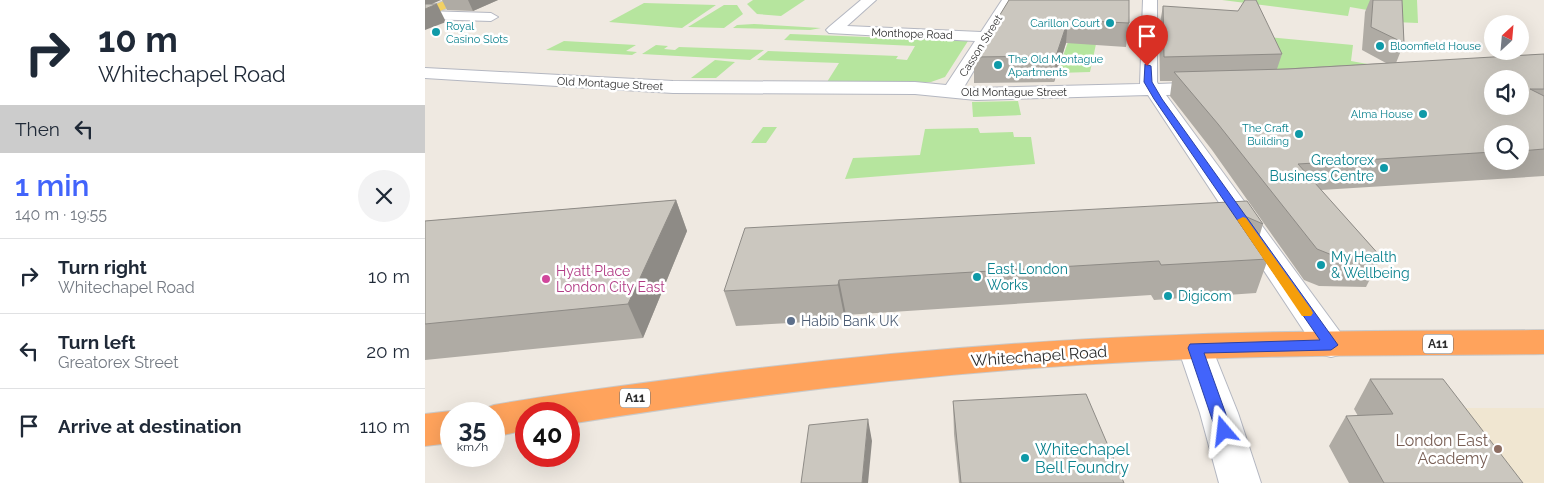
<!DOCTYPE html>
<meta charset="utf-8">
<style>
body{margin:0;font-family:Raleway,sans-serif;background:#f2f2f3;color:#1f2937;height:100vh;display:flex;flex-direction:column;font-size:19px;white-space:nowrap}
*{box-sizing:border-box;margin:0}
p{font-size:16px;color:#747a83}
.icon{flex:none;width:28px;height:28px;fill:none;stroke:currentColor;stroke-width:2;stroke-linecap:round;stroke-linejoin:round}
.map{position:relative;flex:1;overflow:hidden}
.side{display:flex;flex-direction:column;background:#fff;width:425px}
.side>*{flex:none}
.top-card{background:#fff;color:#1f2937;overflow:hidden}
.needle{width:32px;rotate:26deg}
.tools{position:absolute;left:1059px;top:15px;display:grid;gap:10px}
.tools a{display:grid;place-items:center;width:45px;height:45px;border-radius:50%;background:#fff;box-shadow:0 5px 20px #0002;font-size:25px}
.speed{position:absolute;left:15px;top:402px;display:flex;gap:10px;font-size:25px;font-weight:700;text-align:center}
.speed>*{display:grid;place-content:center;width:65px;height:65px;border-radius:50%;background:#fff;box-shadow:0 5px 20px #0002;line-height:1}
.speed small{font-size:12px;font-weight:400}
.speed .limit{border:8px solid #d22;background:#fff;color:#111}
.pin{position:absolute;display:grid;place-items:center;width:42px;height:42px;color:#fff;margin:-51px -21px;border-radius:50% 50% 50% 0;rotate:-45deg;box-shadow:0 0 5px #0007}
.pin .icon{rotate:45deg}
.me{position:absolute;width:55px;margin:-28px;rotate:343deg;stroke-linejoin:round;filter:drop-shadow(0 0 4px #0008)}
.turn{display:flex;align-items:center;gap:18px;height:105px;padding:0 15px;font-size:22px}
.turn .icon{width:65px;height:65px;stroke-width:2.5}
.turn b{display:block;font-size:35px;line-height:42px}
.then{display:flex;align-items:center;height:48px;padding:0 15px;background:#0003;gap:10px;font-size:19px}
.round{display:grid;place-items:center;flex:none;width:52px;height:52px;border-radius:26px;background:#f2f2f3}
.head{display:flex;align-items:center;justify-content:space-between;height:85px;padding:0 15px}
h1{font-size:30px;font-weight:600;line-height:38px;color:#4264fb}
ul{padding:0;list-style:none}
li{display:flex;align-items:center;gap:15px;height:75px;padding:0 15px;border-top:1px solid #e0e1e3}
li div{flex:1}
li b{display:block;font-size:19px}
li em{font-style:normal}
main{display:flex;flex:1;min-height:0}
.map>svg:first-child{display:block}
.education{fill:#f0e6d1}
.green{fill:#b6e59e}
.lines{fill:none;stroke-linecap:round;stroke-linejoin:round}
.minor-casing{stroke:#b4b7c1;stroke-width:2}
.major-casing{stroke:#c9c9c9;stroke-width:2}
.highway-casing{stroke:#c9c9c9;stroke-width:2}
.minor{fill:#fff;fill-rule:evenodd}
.major{fill:#f2d163;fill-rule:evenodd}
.highway{fill:#ffa35c;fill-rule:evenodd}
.wall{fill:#afaba4;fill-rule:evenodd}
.shaded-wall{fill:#8e8b86}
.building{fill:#cbc7bf;stroke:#8e8b86;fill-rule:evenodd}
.route{fill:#4264fb;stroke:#2b41a3}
.slow{fill:#f59e0b}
.culture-dot{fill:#0f9aa8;stroke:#fff;stroke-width:2}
.hotel-dot{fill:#d1479c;stroke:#fff;stroke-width:2}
.service-dot{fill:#5c6f8a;stroke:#fff;stroke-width:2}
.education-dot{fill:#8d6e63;stroke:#fff;stroke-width:2}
.labels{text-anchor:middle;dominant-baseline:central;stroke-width:5;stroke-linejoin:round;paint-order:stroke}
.far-culture-label{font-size:11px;fill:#0d838f;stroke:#fff;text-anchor:end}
.far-street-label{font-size:11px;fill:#2e2e2e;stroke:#fff}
.shield{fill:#fff;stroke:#6d6d6d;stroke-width:1}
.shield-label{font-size:12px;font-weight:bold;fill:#2e2e2e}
.culture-label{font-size:14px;fill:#0d838f;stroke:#fff;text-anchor:start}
.hotel-label{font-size:14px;fill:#b23c85;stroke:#fff;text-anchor:start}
.service-label{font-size:14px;fill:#4e5e75;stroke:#fff;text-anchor:start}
.near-street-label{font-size:16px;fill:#2e2e2e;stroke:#fff}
.near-education-label{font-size:16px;fill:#785e54;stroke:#fff;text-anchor:end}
.near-culture-label{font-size:16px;fill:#0d838f;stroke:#fff;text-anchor:start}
</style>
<main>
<section class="side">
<div class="top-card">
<div class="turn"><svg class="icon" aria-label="right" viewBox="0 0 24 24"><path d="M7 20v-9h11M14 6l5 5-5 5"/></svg><div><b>10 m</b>Whitechapel Road</div></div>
<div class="then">Then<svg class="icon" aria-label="left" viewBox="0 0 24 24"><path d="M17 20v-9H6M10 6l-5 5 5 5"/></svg></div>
</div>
<div class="head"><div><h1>1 min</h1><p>140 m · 19:55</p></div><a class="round"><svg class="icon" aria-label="close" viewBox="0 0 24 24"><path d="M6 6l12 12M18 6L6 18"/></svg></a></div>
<ul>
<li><svg class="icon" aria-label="right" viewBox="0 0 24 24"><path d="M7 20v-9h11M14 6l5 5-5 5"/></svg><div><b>Turn right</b><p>Whitechapel Road</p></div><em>10 m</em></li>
<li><svg class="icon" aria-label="left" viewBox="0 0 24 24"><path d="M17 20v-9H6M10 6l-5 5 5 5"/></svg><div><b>Turn left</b><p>Greatorex Street</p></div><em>20 m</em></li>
<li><svg class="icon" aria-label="arrive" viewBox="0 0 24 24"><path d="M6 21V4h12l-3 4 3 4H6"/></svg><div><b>Arrive at destination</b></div><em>110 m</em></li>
</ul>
</section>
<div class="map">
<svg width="1119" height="483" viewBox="0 0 1119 483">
<rect width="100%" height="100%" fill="#efe9e1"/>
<polygon class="education" points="1031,408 1119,408 1119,483 1051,483"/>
<g class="green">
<polygon points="328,0 380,0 356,16 332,14 322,4"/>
<polygon points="797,0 992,0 993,23 969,22 948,11 925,7 923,16"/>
<polygon points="219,3 291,5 257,28 184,22"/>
<polygon points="299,5 312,5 318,14 299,28 263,27"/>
<polygon points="329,24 396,28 385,30 308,28 312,25"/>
<polygon points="365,34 543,41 520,77 506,82 402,82 414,63 332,60 343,51 473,56 471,59 482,60 490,46 359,40"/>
<polygon points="842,37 928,45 926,61 948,65 849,78"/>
<polygon points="139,41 211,45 201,51 212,52 207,55 121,50"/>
<polygon points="643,42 671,44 665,72 632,73"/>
<polygon points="231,45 243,46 239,49 250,50 254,47 339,50 325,60 217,54"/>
<polygon points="290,60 310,62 291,78 266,78"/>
<polygon points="593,101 596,115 548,117 547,102"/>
<polygon points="338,127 352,127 341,143 326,143"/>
<polygon points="553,128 555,133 588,132 589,137 606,137 610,164 420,179 428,158 495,155 500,129"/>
</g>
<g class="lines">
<g class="minor-casing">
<g id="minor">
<polygon points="436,0 451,0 422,26 556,32 577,0 591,0 539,87 551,88 715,84 718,0 732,0 732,82 733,84 783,82 790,84 792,88 790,92 783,94 741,95 918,336 923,345 918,354 906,357 894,354 723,95 551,100 490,94 248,93 0,78 0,68 248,81 490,82 521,85 550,41 404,33 401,30 404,27"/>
<polygon points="0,11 66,13 73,17 66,21 0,19"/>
<polygon points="770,336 782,339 787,348 813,413 836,483 794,483 775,413 753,348 758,339"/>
</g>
</g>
<g class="major-casing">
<polygon id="major" points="21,0 39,0 0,18 0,9"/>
</g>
<g class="highway-casing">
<g id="highway">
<path d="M1119,330V354C988,356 856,354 725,361C531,370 336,393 144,424V414H101V430L69,437V414H54L56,410L69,405C143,392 219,383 294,373C438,355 582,342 727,336C857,330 988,331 1119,330Z"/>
<polygon points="26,411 34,414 26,414 26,443 0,446 0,414"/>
</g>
</g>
<use href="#minor" class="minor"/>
<use href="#major" class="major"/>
<use href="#highway" class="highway"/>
</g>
<g class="wall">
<polygon points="17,0 73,0 48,11 22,10"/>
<polygon points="584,0 704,23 701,47 641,43 629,82 549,83 549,57"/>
<path d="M945,0H977L979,43L971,63L1119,54V176L896,190L956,257L941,287L894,286L879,280L787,150L745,96L747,81H735L734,28L738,6L857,54L852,69L961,63L937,50L940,12ZM1068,134H1095V161H1068Z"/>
<polygon points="251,200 262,231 218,338 0,360 0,221"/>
<polygon points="822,201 838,224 832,244 843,259 831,293 729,300 726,295 421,315 420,320 311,326 299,291"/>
<polygon points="945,379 1098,483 924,483 904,446 921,416 933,416 929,409"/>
<polygon points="528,401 699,483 534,483 529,434"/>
</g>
<g class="shaded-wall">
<polygon points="0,0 16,0 0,7"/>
<polygon points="43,0 73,0 48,11"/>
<polygon points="12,4 21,22 0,30 0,9"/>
<polygon points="643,20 641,43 629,82 631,56"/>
<polygon points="251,200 262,231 218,338 203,304"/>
<polygon points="414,280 421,315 420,320 413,285"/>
<polygon points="443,419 447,441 443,483 437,483"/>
</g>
<g class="building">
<polygon points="584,0 704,0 704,23 643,20 631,56 549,57"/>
<polygon points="820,0 831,0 857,54 739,57 738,6 813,11"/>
<polygon points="948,0 977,0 979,43 946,27"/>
<polygon points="0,4 12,4 0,9"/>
<path d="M1119,54V89H1105L1119,96V149L1095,151V134H1068V152L873,164L956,257L907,255L892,249L793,124L749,72L862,69ZM1068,79H1095V106H1068Z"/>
<polygon points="251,200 203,304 0,324 0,221"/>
<polygon points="822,201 838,224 808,211 843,259 736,265 734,261 414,280 413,285 299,291 320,228"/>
<polygon points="945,379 1018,379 1098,483 959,483 921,416 968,414"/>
<polygon points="661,394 699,483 536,483 528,401"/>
<polygon points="443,419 437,483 376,483 384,425"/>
</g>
<polygon class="route" points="720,64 726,66 727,82 737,99 913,345 906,350 779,353 807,431 805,436 799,438 793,436 791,431 763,348 765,344 895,340 729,99 719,82"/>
<polygon class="slow" points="818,217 821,218 886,309 888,313 886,316 877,316 812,220"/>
<g class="culture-dot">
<circle cx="685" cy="23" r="5"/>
<circle cx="11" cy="32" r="5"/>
<circle cx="955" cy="46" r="5"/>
<circle cx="573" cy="65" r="5"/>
<circle cx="998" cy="114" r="5"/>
<circle cx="874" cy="134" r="5"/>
<circle cx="959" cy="168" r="5"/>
<circle cx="896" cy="265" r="5"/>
<circle cx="552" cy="277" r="5"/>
<circle cx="743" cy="296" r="5"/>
<circle cx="600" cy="458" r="5"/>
</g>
<circle class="hotel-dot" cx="121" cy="279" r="5"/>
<circle class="service-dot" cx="366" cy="321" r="5"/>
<circle class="education-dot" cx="1073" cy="449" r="5"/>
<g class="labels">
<g class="far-culture-label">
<text x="675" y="23">Carillon Court</text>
<text x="21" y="26" text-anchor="start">Royal<tspan x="21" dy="13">Casino Slots</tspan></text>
<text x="965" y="46" text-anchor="start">Bloomfield House</text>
<text x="583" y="59" text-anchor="start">The Old Montague<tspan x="583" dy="13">Apartments</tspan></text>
<text x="988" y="114">Alma House</text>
<text x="864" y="128">The Craft<tspan x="864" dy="13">Building</tspan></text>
</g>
<g class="far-street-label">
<text transform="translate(487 34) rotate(2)">Monthope Road</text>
<text transform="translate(556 46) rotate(-58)">Casson Street</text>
<text transform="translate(185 84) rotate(3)">Old Montague Street</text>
<text x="589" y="92">Old Montague Street</text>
</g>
<g class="shield">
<rect x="998" y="334.5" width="30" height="19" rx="4"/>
<rect x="195" y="388.5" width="30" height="19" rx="4"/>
</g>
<g class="shield-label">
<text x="1013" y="344">A11</text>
<text x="210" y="398">A11</text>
</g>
<g class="culture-label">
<text x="949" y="160" text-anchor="end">Greatorex<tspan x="949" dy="16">Business Centre</tspan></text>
<text x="906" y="257">My Health<tspan x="906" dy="16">&amp; Wellbeing</tspan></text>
<text x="562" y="269">East London<tspan x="562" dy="16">Works</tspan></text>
<text x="753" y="296">Digicom</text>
</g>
<g class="hotel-label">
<text x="131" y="271">Hyatt Place<tspan x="131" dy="16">London City East</tspan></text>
</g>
<g class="service-label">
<text x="376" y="321">Habib Bank UK</text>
</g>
<g class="near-street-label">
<text transform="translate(614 356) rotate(-4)">Whitechapel Road</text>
</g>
<g class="near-education-label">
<text x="1063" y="440">London East<tspan x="1063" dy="18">Academy</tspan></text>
</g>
<g class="near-culture-label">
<text x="610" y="449">Whitechapel<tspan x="610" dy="18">Bell Foundry</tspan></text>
</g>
</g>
</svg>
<div class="tools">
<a><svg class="needle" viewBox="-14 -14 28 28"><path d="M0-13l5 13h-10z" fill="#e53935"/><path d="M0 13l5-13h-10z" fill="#747a83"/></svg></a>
<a><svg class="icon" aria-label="sound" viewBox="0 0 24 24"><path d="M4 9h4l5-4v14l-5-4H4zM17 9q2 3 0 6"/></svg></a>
<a><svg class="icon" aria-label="search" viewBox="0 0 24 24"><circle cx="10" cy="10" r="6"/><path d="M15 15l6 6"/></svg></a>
</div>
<div class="speed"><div>35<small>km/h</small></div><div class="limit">40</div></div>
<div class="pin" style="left:722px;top:66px;background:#d93025"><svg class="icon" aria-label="arrive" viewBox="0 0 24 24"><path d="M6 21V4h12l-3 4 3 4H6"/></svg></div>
<svg class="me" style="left:799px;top:431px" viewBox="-20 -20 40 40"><path d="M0-17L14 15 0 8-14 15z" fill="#4264fb" stroke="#fff" stroke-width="4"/></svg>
</div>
</main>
